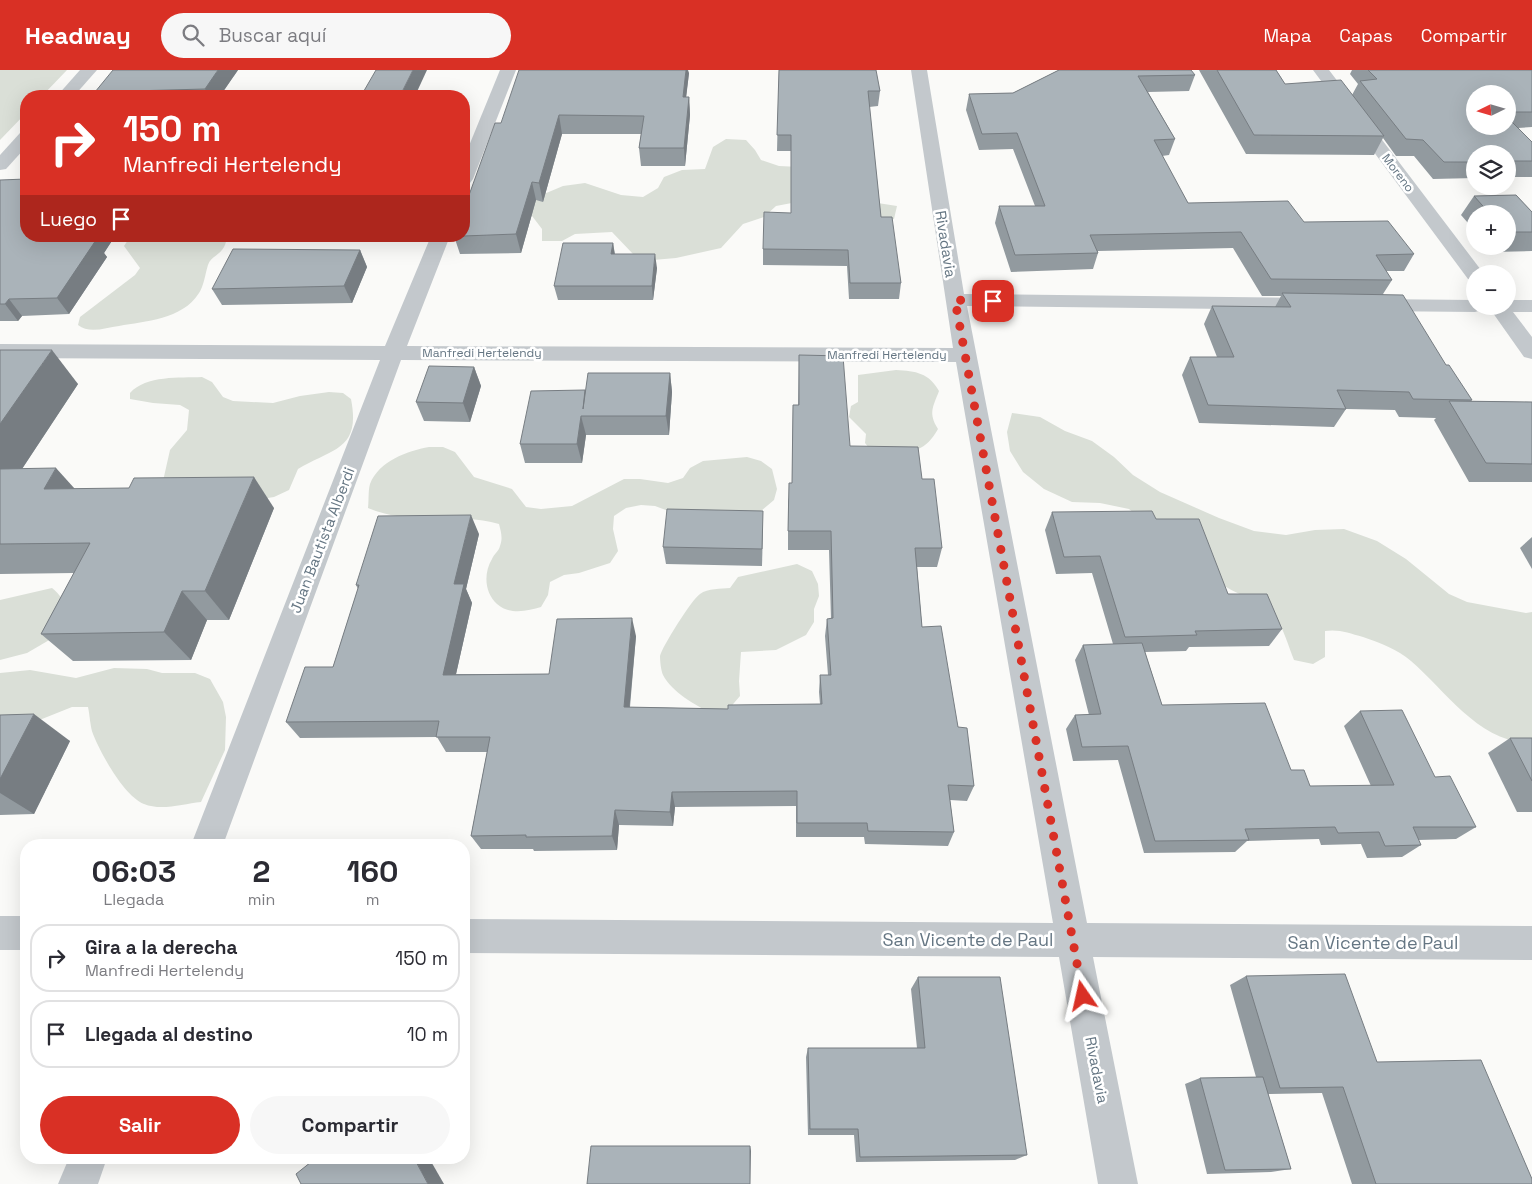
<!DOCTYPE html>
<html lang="es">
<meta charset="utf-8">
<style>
body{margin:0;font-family:"Space Grotesk",sans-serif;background:#f7f7f7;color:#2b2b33;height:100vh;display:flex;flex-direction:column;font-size:19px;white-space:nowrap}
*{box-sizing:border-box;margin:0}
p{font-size:16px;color:#7c7c81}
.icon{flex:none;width:28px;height:28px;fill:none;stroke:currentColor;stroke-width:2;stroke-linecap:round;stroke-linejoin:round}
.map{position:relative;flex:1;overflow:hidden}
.drawer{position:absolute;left:20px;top:769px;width:450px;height:325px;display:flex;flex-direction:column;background:#fff;border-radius:20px;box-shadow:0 5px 20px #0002}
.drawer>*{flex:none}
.hud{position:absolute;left:20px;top:20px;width:450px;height:152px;border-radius:20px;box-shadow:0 5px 20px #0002;background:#d93025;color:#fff;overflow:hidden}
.needle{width:32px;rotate:265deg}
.tools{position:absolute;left:1466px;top:15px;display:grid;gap:10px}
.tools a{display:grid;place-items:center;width:50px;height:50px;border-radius:50%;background:#fff;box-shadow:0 5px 20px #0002;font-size:25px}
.pin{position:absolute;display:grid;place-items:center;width:42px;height:42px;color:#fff;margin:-21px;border-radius:10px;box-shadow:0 2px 8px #0006}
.me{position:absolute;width:55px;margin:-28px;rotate:349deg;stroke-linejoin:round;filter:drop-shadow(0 0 4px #0008)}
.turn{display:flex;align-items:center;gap:18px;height:105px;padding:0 20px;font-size:22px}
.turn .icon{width:65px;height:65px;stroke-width:2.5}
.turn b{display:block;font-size:35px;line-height:42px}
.then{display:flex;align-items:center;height:48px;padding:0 20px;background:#0003;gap:10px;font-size:19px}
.eta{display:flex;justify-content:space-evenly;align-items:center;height:85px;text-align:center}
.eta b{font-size:30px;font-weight:800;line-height:35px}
.primary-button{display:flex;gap:10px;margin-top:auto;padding:10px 20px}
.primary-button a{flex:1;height:58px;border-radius:30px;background:#d93025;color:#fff;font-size:20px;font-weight:800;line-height:58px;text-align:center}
.primary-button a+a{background:#f7f7f7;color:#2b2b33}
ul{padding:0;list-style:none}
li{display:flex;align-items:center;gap:15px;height:68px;margin:0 10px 8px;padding:0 10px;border:2px solid #e1e1e2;border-radius:20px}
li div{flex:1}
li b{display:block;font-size:19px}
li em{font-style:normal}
header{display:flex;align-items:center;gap:30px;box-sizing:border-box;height:70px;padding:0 25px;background:#d93025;color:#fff}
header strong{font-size:24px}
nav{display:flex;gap:28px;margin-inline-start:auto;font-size:18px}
.search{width:350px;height:45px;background:#f7f7f7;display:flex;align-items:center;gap:12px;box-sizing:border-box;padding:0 18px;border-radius:28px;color:#7c7c81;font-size:19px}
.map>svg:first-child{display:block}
.green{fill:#dadfd7}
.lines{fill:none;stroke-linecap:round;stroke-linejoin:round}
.minor{fill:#c3c8cc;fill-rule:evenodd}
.wall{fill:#929a9f;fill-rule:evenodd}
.shaded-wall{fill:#777d82}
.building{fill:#aab3b9;stroke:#777d82}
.route{stroke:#d93025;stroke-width:9;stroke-dasharray:0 16.2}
.labels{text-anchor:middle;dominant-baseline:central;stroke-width:5;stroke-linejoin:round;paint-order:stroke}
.far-street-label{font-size:12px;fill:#657683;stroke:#fff}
.street-label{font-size:15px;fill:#657683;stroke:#fff}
.near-street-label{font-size:18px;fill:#657683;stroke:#fff}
</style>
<header>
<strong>Headway</strong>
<div class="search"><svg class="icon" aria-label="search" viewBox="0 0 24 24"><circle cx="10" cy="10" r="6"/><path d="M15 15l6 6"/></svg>Buscar aquí</div>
<nav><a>Mapa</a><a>Capas</a><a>Compartir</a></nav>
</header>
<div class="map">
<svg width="1532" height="1114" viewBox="0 0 1532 1114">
<rect width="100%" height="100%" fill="#fafaf8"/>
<g class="green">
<polygon points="0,0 67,0 42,26 26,26 26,43 0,70"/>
<polygon points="726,69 746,70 755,80 761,90 779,96 800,97 852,129 897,136 894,149 871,152 797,132 776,136 764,147 743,154 721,178 676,188 653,190 633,184 612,162 575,164 562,171 542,171 542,159 529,142 475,124 544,124 563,116 585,113 621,125 643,127 658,118 664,107 682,100 705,99 713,77"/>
<path d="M134,166H227C226,170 226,174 224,177C221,183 214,186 210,191C206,196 205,215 199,223C182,250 145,251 119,256C105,258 89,264 78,255L80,247L135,205L140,198L124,176L128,170Z"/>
<path d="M896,300C916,301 929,303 939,321C933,337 928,343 938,359C922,388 901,383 873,383L865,373L866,364L849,347L851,336L858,332V305Z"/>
<path d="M202,307L212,312L223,327L233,331L273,333L300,326L329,322L343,323L351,329C361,380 333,378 298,399L289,420L274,427L243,432L163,411L170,380L187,360L189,340L180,335L153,333L130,329V323C146,305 180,308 202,307Z"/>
<path d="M1012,343L1040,347L1065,361L1092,371L1114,387L1133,405L1160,422L1219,448L1254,461L1286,465L1315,460L1344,459L1377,471L1406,489L1449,524L1467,532L1526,543L1532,542V673C1479,673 1447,622 1411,591C1397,579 1380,573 1363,567C1349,563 1339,559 1325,561V587L1313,594L1294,590C1289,578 1283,556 1275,547C1265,534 1230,521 1214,510L1129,439L1100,433L1072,432L1044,419L1023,402L1010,381L1007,362Z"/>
<path d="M429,377H443L455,382L474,407L512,419L526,437L541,439L572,436L624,409H640L668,413L683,408L690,398L703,391L747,387L761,391L772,399L777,419L774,430L755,446H682L655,436L641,435L626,438L614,446L613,459L618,481L610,493L579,503L564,505L550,512L548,525L541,537C528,541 509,545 497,534C485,523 483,504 492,489C494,484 499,481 500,476C503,468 501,462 499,454C457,442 409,456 368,438C369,430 368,421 370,414C379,391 407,381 429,377Z"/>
<path d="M797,494L812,501L818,514L819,526L814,539V552L806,565L776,580L741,582L739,611L740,626L728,640L711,643C695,635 672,622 663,605C661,601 660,591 660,586C662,577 692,529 700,524C708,518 721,519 730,518L738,507Z"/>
<path d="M52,518C69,532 65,542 63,562L27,583L0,590V530Z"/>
<path d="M114,598L147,599L162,603H195L210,609L223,632L226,647L225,680L201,732C183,734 161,741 144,734C124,726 101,684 93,664C90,656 90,646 88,637H72L32,653L0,659V603L30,600L76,608Z"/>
</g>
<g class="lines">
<g class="minor">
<polygon points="80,0 97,0 74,26 57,26"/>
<polygon points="500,0 516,0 473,109 470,113 464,114 464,88"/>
<polygon points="911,0 927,0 964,224 1313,228 1320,230 1323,234 1320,238 1313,240 967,236 1087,853 1532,856 1532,890 1093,887 1138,1114 1098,1114 1059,887 464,883 464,849 1053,853 956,292 401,290 223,775 191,775 380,290 0,288 0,274 385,276 431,166 450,166 407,276 953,278"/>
<polygon points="1313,0 1329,0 1484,204 1475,204 1475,211 1468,209"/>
<polygon points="26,62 26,77 6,99 0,100 0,85 20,63"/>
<polygon points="1371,229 1475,230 1475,236 1485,236 1482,240 1475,242 1371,241 1364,239 1361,235 1364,231"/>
<polygon points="1508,230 1532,230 1532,242 1513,242 1532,267 1532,289 1524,287 1488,236 1508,236"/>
<rect x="0" y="846" width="26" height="34"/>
<polygon points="69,1088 107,1088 98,1114 58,1114"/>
</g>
</g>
<g class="wall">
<polygon points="238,0 220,26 97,26 95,22"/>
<polygon points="779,0 880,21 878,36 869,37 881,147 901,213 899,229 849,229 847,196 763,195 763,179 791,143 791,81 777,81"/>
<polygon points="1059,0 1195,5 1189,21 1148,22 1175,69 1169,85 1162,86 1188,133 1304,152 1414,184 1404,201 1386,201 1392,210 1383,224 1446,295 1472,330 1471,331 1532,332 1532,412 1469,412 1434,350 1436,348 1399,347 1395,340 1346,339 1334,357 1199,353 1182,305 1190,287 1217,287 1204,254 1212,236 1275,237 1281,226 1262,226 1233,178 1098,181 1098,183 1093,199 1011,202 995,153 999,136 1035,136 1013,79 979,80 966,40 969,24 1013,23"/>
<path d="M1199,0H1276L1285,14L1352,25L1358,14L1350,4L1352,0H1532V57L1518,58L1532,72V107H1508V84H1475V108L1433,109L1414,86H1396L1383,68L1374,85L1246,84ZM1508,24V56H1475Z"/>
<polygon points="689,3 686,27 689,27 690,45 685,96 641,96 639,78 641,64 562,64 543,132 536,130 521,183 460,184 454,166 464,166 464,139 501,53"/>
<polygon points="0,110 26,166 115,166 104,183 107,187 69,244 22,246 18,251 0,251"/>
<polygon points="1516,125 1532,142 1532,181 1492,182 1488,176 1508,176 1508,144 1475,144 1475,161 1461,145 1474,126"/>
<polygon points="613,173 615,184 657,198 653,230 558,230 554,216"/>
<polygon points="360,180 367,197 352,233 222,235 212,219"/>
<polygon points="0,280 78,314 22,399 74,419 274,438 229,550 207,550 191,590 73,591 41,564 74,503 0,504"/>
<polygon points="799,285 850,376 922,409 942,478 937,497 917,497 922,557 958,657 974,716 967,731 950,730 954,762 948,776 865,774 864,767 796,767 796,736 675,737 673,756 619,755 617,780 534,781 533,779 481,779 471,766 487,682 446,682 437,667 300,668 286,652 333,597 358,519 356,515 479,464 466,519 472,533 456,604 549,604 636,566 630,637 728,639 820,634 819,622 820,605 828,605 825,566 827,549 831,549 829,480 788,480 788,432 792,413 793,335 798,335"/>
<polygon points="474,297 481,316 470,352 424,351 416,332"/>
<polygon points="670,303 672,322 669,365 586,365 582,393 525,393 520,374 585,320"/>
<polygon points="1052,442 1156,449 1228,524 1282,559 1269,576 1189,577 1186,581 1145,582 1162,635 1291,700 1310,716 1371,716 1344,656 1360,641 1435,707 1476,757 1456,769 1418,770 1421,775 1402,787 1367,788 1361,774 1321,775 1319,769 1247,771 1235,782 1144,783 1118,690 1073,691 1066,659 1075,645 1089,645 1075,590 1083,575 1113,574 1092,503 1056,504 1045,460"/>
<polygon points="763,459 762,496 666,494 663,477"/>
<polygon points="1532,467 1532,499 1520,478"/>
<polygon points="0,645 70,671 34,744 0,745"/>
<polygon points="1510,668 1532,668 1532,742 1517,742 1488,683"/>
<polygon points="1246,906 1377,992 1532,1114 1352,1114 1322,1023 1268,1024 1291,1099 1271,1102 1207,1104 1185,1014 1200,1008 1256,1007 1230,915"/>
<polygon points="918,907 1027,1085 1015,1090 856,1092 854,1065 808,1065 806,987 808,978 917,978 911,919"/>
</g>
<g class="shaded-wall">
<polygon points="218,0 238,0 220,26 208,26 205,19"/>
<polygon points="413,0 427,0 415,26 400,26"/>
<polygon points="686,0 688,0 689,3 684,45 683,27"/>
<polygon points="689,27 690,45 685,96 684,78"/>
<polygon points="559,45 562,64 543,132 539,113"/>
<polygon points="532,112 536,130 521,183 516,164"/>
<polygon points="93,166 115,166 104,183 107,187 69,244 57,228"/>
<polygon points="613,173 615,187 611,184"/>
<polygon points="360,180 367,197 352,233 344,216"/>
<polygon points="655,184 657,198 653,230 652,216"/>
<polygon points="9,229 22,246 18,251 5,234"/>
<polygon points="52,280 78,314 8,420 0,412 0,354"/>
<polygon points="474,297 481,316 470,352 463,333"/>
<polygon points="670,303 672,322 669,365 666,346"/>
<polygon points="581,346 586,365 582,393 577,374"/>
<polygon points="56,398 84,429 44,419"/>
<polygon points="254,407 274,438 229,550 205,521"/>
<polygon points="471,445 479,464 466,519 472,533 452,622 443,605 454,514"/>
<polygon points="182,521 207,550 191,590 164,562"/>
<polygon points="632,548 636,566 628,653 624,637"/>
<polygon points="34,644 70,671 34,744 0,723 0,709"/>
<polygon points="672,722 675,737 673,756 670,742"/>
<polygon points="615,740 619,755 617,780 612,766"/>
<polygon points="750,1076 751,1081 750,1114"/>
<polygon points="414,1088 429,1088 444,1114 428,1114"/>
</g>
<g class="building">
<polygon points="113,0 218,0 205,19 95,22"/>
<polygon points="376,0 413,0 400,26 361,26"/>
<polygon points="519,0 686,0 683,27 689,27 684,78 639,78 644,46 559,45 539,113 532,112 516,164 464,166 464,139 495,53 501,53"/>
<polygon points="779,0 876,0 880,21 868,21 881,147 892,147 901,213 850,213 848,180 763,179 764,142 791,143 791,65 777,65"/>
<polygon points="1059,0 1191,0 1195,5 1138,6 1175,69 1154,70 1188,133 1288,131 1304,152 1388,151 1414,184 1376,185 1392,210 1271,209 1241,162 1090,165 1098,183 1015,185 999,136 1045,136 1017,63 982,64 969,24 1013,23"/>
<polygon points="1217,0 1276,0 1285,14 1341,10 1384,66 1254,65"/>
<polygon points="1368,0 1532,0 1532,42 1508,42 1508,24 1475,24 1475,56 1508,56 1508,48 1532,72 1532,91 1508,91 1508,84 1475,84 1475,92 1444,92 1423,70 1406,69 1360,11 1377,9"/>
<polygon points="26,109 26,166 93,166 90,170 96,170 57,228 9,229 5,234 0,234 0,110"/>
<polygon points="1516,125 1532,142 1532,162 1508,162 1508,144 1490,144 1474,126"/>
<polygon points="563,173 613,173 611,184 655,184 652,216 554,216"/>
<polygon points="233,179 360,180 344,216 212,219"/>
<polygon points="1282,223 1403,225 1446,295 1449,295 1472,330 1413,329 1409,322 1337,320 1346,339 1208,335 1190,287 1234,287 1212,236 1291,237"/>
<polygon points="0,280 52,280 0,354"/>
<polygon points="799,285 843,286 850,376 918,377 922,409 934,409 942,478 915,478 922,557 941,556 958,657 967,658 974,716 948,715 954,762 868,761 867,753 797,753 797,721 672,722 670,742 615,740 612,766 526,767 526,765 471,766 490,667 436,667 439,651 286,652 305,597 333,597 359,515 356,515 378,446 471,445 454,514 464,514 443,605 549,604 557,549 632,548 624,637 728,639 728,635 822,634 820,605 831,605 827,549 833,548 831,461 788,461 789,413 792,413 793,335 799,335"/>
<polygon points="429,296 474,297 463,333 416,332"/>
<polygon points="588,303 670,303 666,346 581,346 577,374 520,374 531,321 585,320 583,339"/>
<polygon points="1449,331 1532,332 1532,394 1486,393"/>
<polygon points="56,398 44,419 129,418 134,408 254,407 205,521 182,521 164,562 41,564 90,473 0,474 0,399"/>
<polygon points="667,439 763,441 762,479 663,477"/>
<polygon points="1152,441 1156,449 1199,449 1228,524 1267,524 1282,559 1195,561 1197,565 1125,567 1100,486 1064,487 1052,442"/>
<polygon points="1142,573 1162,635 1265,633 1291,700 1304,700 1310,716 1394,715 1360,641 1402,640 1435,707 1450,706 1476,757 1413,757 1421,775 1385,776 1379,762 1338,763 1335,757 1245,759 1249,770 1155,771 1128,676 1082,677 1075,645 1101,644 1083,575"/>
<polygon points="34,644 0,709 0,645"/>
<polygon points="1510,668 1532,668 1532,711"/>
<polygon points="1345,904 1377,992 1481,990 1532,1109 1532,1114 1376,1114 1343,1017 1280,1018 1246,906"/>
<polygon points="918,907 1000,907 1027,1085 860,1087 858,1059 810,1059 808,978 925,978"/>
<polygon points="1263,1007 1291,1099 1225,1100 1200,1008"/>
<polygon points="591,1076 750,1076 750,1114 587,1114"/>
<polygon points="316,1088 414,1088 428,1114 301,1114 296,1104"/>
</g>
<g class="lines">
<polyline class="route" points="993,231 955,230 1083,926"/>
</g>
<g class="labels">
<g class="far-street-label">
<text transform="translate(1398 103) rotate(53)">Moreno</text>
<text x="482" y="283">Manfredi Hertelendy</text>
<text x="887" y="285">Manfredi Hertelendy</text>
</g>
<g class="street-label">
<text transform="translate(946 174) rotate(81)">Rivadavia</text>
<text transform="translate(322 470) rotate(-69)">Juan Bautista Alberdi</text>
<text transform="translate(1097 1000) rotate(79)">Rivadavia</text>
</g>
<g class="near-street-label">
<text x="968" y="869">San Vicente de Paul</text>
<text x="1373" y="872">San Vicente de Paul</text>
</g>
</g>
</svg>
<div class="tools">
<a><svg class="needle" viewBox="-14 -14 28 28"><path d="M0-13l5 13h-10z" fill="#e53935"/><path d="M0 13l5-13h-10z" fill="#7c7c81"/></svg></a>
<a><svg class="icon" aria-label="layers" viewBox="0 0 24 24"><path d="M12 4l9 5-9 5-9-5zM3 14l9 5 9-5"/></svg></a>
<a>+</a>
<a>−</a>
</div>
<div class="pin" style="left:993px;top:231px;background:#d93025"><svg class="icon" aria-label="arrive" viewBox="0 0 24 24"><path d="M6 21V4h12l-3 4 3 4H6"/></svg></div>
<svg class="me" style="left:1083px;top:926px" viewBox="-20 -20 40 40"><path d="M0-17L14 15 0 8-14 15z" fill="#d93025" stroke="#fff" stroke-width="4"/></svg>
<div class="hud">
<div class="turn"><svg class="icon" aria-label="right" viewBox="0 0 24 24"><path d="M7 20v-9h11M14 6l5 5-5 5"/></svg><div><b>150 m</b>Manfredi Hertelendy</div></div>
<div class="then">Luego<svg class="icon" aria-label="arrive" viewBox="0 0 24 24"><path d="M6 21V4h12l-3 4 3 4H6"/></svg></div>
</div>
<section class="drawer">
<div class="eta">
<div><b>06:03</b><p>Llegada</p></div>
<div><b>2</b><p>min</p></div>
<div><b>160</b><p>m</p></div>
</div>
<ul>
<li><svg class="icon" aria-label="right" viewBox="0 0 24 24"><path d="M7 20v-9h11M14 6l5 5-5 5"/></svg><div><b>Gira a la derecha</b><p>Manfredi Hertelendy</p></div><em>150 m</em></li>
<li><svg class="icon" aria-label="arrive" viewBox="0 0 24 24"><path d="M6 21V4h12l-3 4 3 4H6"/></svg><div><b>Llegada al destino</b></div><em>10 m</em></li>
</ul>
<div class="primary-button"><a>Salir</a><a>Compartir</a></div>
</section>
</div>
